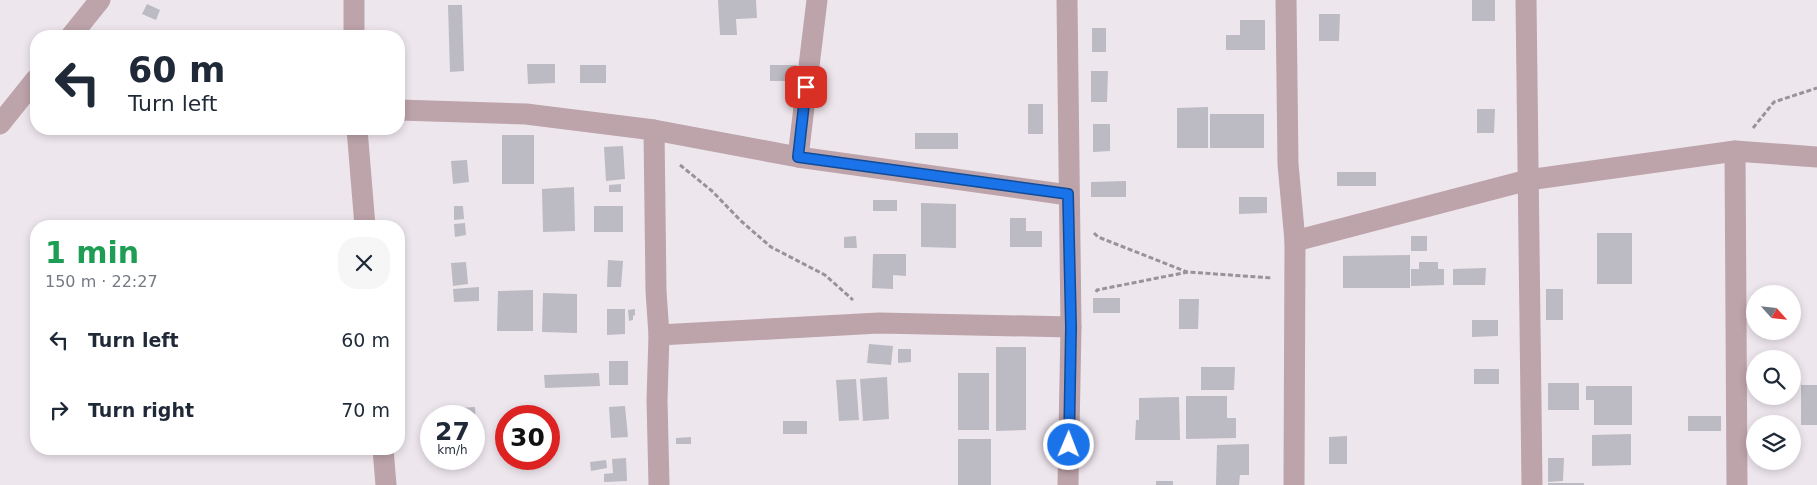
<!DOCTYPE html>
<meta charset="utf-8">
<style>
body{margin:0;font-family:"DejaVu Sans",sans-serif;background:#f6f6f7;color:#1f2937;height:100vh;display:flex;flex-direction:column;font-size:19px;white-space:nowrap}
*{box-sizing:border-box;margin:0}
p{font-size:16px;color:#747a83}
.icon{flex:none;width:28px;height:28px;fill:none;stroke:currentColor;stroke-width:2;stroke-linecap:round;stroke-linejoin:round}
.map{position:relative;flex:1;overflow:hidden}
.panel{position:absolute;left:30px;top:220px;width:375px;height:235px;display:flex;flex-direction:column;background:#fff;border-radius:20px;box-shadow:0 2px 8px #0003}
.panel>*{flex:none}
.guide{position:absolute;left:30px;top:30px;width:375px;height:105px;border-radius:20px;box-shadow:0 2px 8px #0003;background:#fff;color:#1f2937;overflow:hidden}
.needle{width:32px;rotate:117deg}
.controls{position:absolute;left:1746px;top:285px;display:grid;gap:10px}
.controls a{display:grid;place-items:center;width:55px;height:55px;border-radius:50%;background:#fff;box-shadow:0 2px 8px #0003;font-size:25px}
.speed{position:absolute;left:420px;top:405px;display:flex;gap:10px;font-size:25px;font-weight:700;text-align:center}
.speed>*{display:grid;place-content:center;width:65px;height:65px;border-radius:50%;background:#fff;box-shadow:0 2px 8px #0003;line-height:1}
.speed small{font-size:12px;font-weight:400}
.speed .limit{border:8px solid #d22;background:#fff;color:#111}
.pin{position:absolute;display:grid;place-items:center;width:42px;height:42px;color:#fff;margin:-21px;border-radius:10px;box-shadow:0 2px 8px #0006}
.me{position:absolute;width:55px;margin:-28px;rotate:1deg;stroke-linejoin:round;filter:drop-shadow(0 0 4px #0008)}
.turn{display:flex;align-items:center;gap:18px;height:105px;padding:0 15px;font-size:22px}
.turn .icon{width:65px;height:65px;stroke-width:2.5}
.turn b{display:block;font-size:35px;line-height:42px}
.round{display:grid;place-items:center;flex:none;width:52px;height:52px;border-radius:20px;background:#f6f6f7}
.summary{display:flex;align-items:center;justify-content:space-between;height:85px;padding:0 15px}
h1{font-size:30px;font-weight:700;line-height:38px;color:#1e9e55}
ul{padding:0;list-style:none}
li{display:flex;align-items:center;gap:15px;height:70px;padding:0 15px}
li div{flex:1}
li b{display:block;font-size:19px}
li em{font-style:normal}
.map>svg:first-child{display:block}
.building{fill:#bcbac3}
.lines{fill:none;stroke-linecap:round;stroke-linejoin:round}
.path{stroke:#999399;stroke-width:3;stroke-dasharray:5 2.5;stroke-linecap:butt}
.street{stroke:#bda3aa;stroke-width:21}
.route-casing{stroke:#114b97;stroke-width:12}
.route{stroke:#1a73e8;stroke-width:9}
</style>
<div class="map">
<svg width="1817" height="485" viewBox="0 0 1817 485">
<rect width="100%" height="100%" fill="#eee6ed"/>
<g class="building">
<polygon points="718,0 756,0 757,18 736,19 737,35 720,35"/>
<rect x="1472" y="0" width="23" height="21"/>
<polygon points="147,4 160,10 156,20 142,14"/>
<polygon points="448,5 462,5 464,71 450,72"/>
<polygon points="1319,14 1340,14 1339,41 1319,41"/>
<polygon points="1240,20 1265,20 1265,50 1226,50 1226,35 1240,35"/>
<rect x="1092" y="28" width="14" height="24"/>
<polygon points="527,64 555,64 555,83 528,84"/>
<rect x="580" y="65" width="26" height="18"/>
<rect x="770" y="65" width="27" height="16"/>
<polygon points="1091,71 1108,71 1107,102 1091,102"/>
<rect x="1028" y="104" width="15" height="30"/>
<polygon points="1208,107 1208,148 1177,148 1177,108"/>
<polygon points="1477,109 1495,109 1494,133 1477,133"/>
<rect x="1210" y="114" width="54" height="34"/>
<polygon points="1093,124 1110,124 1110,151 1093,152"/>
<rect x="915" y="133" width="43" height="16"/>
<rect x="502" y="135" width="32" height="49"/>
<polygon points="623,146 625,179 606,181 604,147"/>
<polygon points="467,160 469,182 453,184 451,161"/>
<rect x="1337" y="172" width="39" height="14"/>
<polygon points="1126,181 1126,197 1091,197 1091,182"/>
<polygon points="621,184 621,192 609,192 609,185"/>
<polygon points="574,187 575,231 543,232 542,189"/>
<polygon points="1239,197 1267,197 1267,213 1239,214"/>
<rect x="873" y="200" width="24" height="11"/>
<polygon points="921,203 956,204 956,248 921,247"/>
<polygon points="454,206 463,206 464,219 454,220"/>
<rect x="594" y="206" width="29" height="26"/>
<polygon points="1010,218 1026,218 1026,231 1042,231 1042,247 1010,247"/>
<polygon points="465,223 466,235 455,237 454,224"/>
<rect x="1597" y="233" width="35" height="51"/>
<polygon points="856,236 857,248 844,248 844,237"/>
<rect x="1411" y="236" width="16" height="15"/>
<polygon points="873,254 906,254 906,276 893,275 893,289 872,288"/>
<polygon points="1410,255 1410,288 1343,288 1343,256"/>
<polygon points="608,260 623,261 621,287 607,287"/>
<polygon points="466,262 468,284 453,286 451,263"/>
<polygon points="1419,262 1438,262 1438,269 1444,269 1444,285 1411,286 1411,269 1419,269"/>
<polygon points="1486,268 1485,285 1453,285 1453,269"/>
<polygon points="479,287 479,301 454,302 453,289"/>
<rect x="1546" y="289" width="17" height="31"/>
<polygon points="533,290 533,331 497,331 498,291"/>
<polygon points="543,293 577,294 577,333 542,332"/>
<rect x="1093" y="298" width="27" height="15"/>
<polygon points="1179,299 1199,299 1198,329 1179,329"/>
<polygon points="607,309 625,309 625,334 607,335"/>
<polygon points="635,309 635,315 633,316 633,320 629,321 628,310"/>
<polygon points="1472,320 1498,320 1498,336 1472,337"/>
<polygon points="869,344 893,346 891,365 867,363"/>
<polygon points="996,347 1026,347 1026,430 996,431"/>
<polygon points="898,349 911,349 911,362 898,363"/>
<rect x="609" y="361" width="19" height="24"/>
<polygon points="1201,367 1235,367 1234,390 1201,390"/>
<rect x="1474" y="369" width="25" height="15"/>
<polygon points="599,373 600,386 545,388 544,375"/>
<rect x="958" y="373" width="31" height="57"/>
<polygon points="887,377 889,419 863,421 860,379"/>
<polygon points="856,379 859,420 839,421 836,380"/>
<rect x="1548" y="383" width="31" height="27"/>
<rect x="1801" y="385" width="16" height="40"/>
<polygon points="1586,386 1632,386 1632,425 1594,425 1594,400 1586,400"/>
<polygon points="1186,396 1227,396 1227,418 1236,418 1236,438 1186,439"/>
<polygon points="1179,397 1180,440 1135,440 1136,420 1139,420 1139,398"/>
<polygon points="625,406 628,437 611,438 609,407"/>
<polygon points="475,407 477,433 474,434 474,416 460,416 459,408"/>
<rect x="1688" y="416" width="33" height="15"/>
<rect x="783" y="421" width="24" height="13"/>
<polygon points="1631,434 1631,465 1592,466 1592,435"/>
<polygon points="1347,436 1347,464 1329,464 1329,437"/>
<polygon points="691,437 691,444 676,444 676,438"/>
<rect x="958" y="439" width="33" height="46"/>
<polygon points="1249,444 1249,475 1240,475 1239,485 1216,485 1217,445"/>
<polygon points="626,458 627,481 604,482 604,474 613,473 612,459"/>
<polygon points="1548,458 1564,458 1563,481 1548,482"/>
<polygon points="606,460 607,468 591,471 590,462"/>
<rect x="1156" y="481" width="17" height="4"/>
<rect x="1548" y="483" width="36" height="2"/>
</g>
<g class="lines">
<g class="path">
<polyline points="1753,128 1774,102 1817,88"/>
<polyline points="680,165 712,191 741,221 771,247 825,275 853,300"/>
<polyline points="1094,233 1098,237 1187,272"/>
<polyline points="1096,292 1097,290 1188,272 1272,278"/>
</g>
<g class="street">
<polyline points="354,0 354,36"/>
<polyline points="1067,0 1071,327 1068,485"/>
<polyline points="1286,0 1288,164 1295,241 1294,485"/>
<polyline points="1526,0 1532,485"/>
<polyline points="71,36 100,0"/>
<polyline points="399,110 526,114 654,130 798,157 1068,195"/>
<polyline points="0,124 36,79"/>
<polyline points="357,129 365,226"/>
<polyline points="654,130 656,291 659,335 657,400 659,485"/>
<polyline points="1735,151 1737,485"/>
<polyline points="798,157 817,0"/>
<polyline points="1295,241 1528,180 1735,151 1817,157"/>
<polyline points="659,335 879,323 1071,327"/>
<polyline points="383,449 386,485"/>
</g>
</g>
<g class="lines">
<g class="route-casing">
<polyline id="route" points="806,87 798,157 1068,194 1071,327 1069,445"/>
</g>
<use href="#route" class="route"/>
</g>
</svg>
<div class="controls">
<a><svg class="needle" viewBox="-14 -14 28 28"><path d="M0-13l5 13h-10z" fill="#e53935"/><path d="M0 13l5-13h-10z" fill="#747a83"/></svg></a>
<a><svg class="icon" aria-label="search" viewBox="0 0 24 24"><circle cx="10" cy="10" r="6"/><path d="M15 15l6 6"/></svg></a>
<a><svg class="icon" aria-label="layers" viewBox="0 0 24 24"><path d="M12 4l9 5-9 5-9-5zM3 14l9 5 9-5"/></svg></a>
</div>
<div class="speed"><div>27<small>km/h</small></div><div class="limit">30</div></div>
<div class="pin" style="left:806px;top:87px;background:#d93025"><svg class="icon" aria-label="arrive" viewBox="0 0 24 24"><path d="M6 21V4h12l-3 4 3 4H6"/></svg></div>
<svg class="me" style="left:1069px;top:445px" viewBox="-20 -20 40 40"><circle r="17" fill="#1a73e8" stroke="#fff" stroke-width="3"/><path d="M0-11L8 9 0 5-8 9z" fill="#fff"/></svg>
<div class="guide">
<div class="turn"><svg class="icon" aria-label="left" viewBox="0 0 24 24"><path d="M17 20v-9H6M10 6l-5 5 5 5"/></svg><div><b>60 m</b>Turn left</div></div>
</div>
<section class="panel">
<div class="summary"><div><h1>1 min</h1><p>150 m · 22:27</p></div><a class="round"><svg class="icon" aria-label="close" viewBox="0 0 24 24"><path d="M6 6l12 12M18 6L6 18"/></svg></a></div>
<ul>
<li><svg class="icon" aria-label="left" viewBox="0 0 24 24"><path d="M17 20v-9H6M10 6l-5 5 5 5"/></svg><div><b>Turn left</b></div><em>60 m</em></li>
<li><svg class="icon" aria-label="right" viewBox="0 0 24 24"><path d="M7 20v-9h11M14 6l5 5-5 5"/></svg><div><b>Turn right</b></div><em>70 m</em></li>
</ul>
</section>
</div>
